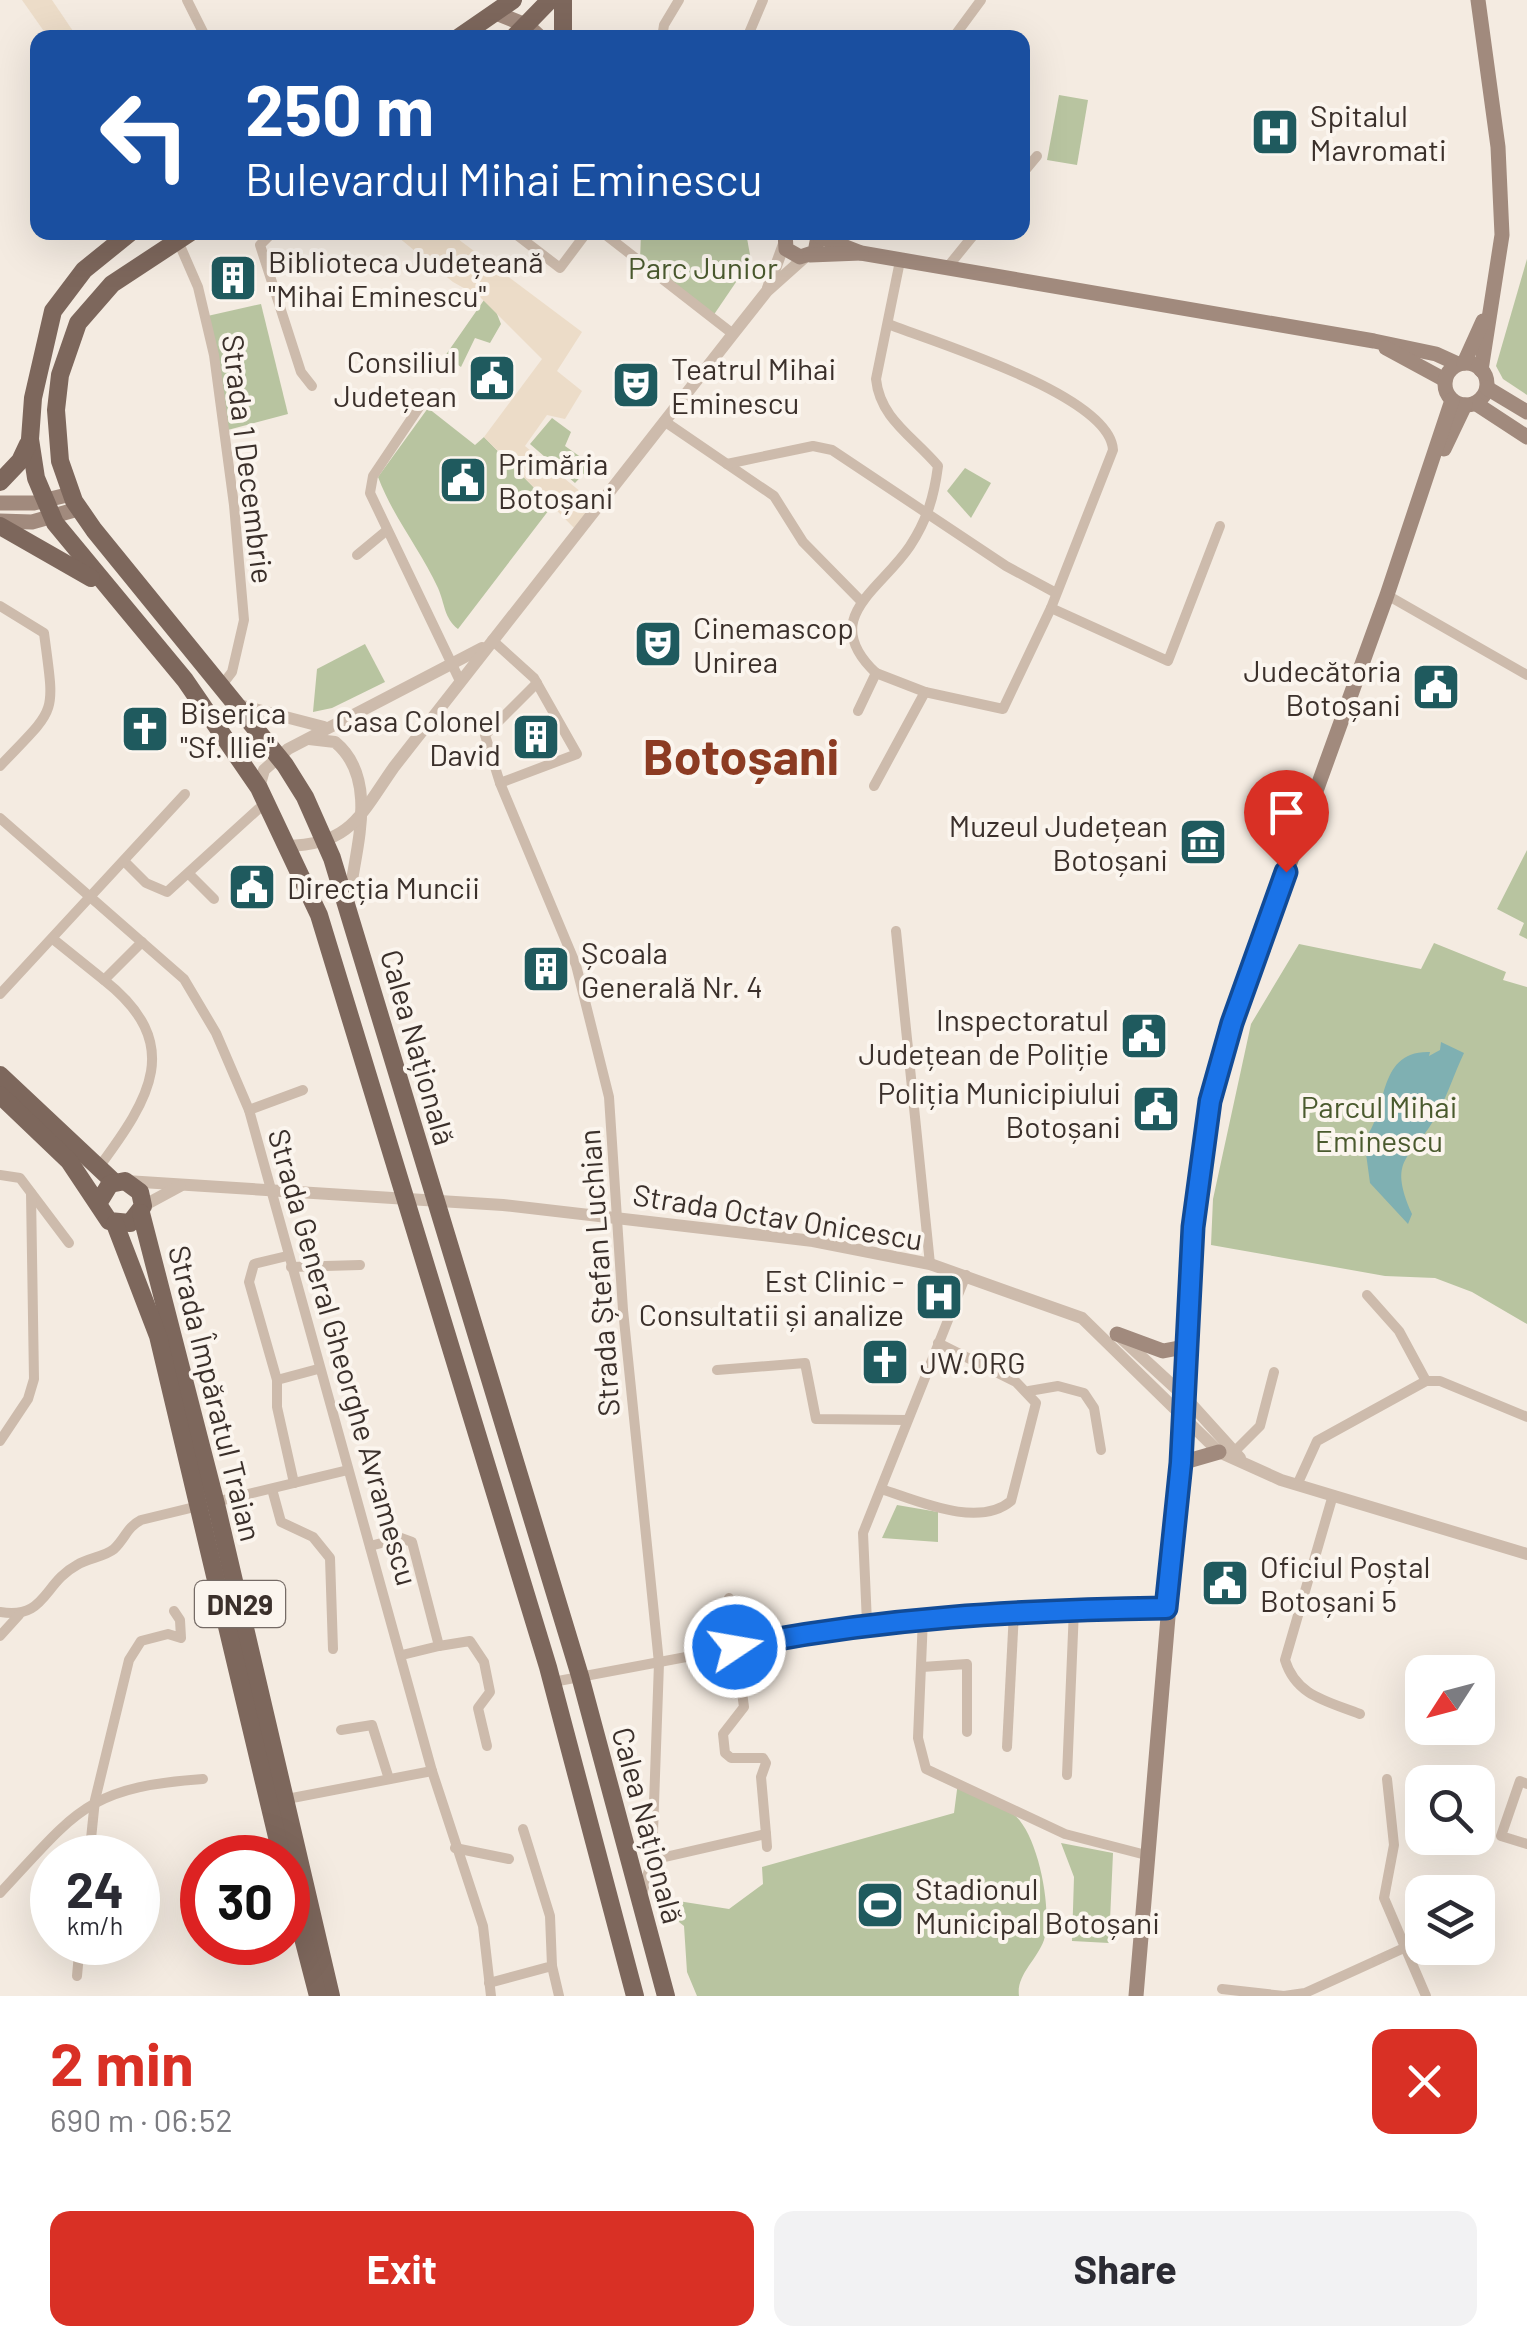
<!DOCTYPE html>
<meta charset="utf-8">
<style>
body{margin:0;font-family:Barlow,sans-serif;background:#f2f2f3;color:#2b2b33;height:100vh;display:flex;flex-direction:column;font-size:38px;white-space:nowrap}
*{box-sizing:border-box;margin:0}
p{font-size:32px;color:#7c7c81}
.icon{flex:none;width:55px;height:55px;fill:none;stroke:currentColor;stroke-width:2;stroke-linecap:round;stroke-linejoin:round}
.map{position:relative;height:1996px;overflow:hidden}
.details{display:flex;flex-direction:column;background:#fff;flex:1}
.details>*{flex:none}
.hud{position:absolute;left:30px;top:30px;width:1000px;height:210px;border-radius:20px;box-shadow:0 10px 40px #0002;background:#1a4fa0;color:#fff;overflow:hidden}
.needle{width:65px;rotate:234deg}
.buttons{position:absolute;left:1405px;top:1655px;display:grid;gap:20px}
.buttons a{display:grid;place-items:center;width:90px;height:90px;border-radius:20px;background:#fff;box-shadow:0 10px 40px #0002;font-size:50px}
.speed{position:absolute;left:30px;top:1835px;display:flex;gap:20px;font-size:50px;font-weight:700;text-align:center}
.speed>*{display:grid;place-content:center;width:130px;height:130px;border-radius:50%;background:#fff;box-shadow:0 10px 40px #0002;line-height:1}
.speed small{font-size:25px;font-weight:400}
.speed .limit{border:15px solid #d22;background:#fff;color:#111}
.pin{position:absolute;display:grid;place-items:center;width:85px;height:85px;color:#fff;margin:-102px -42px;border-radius:50% 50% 50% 0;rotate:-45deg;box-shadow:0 0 10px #0007}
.pin .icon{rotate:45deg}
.me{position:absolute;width:110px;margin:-55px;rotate:78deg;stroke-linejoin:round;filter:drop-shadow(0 0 8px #0008)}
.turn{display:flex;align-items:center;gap:35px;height:210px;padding:0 50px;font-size:45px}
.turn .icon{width:130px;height:130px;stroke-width:2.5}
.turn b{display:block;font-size:70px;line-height:85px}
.round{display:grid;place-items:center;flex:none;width:105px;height:105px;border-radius:20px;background:#f2f2f3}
.head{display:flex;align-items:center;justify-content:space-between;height:170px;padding:0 50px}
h1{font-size:60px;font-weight:700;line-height:75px;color:#d93025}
.button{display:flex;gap:20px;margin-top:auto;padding:20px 50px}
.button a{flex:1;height:115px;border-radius:20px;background:#d93025;color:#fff;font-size:40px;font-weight:700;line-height:115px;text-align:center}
.button a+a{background:#f2f2f3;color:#2b2b33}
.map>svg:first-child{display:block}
.green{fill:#b8c4a0}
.plaza{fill:#ecdcc8}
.water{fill:#7fb0b2}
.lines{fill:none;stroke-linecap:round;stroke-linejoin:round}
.minor{stroke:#cdbbac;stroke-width:10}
.tertiary{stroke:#cdbbac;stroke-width:12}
.secondary{stroke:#a18a7d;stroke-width:15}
.primary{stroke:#7d675c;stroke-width:18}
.route-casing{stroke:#114b97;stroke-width:25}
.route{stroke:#1a73e8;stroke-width:18}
.labels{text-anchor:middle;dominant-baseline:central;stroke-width:8;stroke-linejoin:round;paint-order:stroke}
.shield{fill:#fbf5ee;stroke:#756b66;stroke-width:2.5}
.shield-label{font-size:28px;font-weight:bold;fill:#3b302b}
.poi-label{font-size:30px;fill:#3b302b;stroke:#fbf5ee;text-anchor:start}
.park-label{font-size:30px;fill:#4a5a2e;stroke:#fbf5ee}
.street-label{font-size:30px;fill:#3b302b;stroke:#fbf5ee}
.town-label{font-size:50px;font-weight:bold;fill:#8c3b22;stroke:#fbf5ee}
</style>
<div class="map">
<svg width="1527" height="1996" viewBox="0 0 1527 1996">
<rect width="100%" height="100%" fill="#f4ebe1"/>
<g class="green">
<polygon points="1059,95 1088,100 1077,165 1047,160"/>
<polygon points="641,233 746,233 751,260 713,316 640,261"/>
<polygon points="1527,259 1527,395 1503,379 1496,366"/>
<polygon points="484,300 493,304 501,324 490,343 475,338 461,367 445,356"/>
<polygon points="261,304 288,414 224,431 203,317"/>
<path d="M428,408L475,445L484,437L552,506L458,629C444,618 445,604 438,588C420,549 393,517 378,477Z"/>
<polygon points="552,418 571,432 565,446 592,465 575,483 530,444"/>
<polygon points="965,468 991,483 971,518 947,491"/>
<polygon points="365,644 385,682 332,708 313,712 317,669"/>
<polygon points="1527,850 1527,939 1519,935 1524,923 1497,909"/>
<polygon points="1434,943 1506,972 1503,980 1527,987 1527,1324 1472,1292 1435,1278 1385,1276 1211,1245 1213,1199 1251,1024 1299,944 1421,969"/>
<polygon points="897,1505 938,1512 938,1542 882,1538"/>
<path d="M958,1782C976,1792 997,1801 1013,1814C1038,1832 1053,1911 1044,1940C1037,1960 1016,1975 1019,1996H697L687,1972L684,1926L674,1918L678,1901L729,1909L763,1884L762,1867L954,1813Z"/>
<polygon points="1061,1843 1113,1853 1109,1943 1072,1941 1074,1877"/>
</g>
<g class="plaza">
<polygon points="22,0 52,0 77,37 48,37"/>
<polygon points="393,233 450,233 582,332 557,371 582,391 565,419 547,415 525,446 598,506 578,532 484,437 542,359 480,297 453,282"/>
</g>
<path class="water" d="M1441,1042L1464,1053C1454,1074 1447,1097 1435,1118C1411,1160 1387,1157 1412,1214L1408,1224L1370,1183L1364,1139C1389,1114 1375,1050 1430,1052L1429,1056L1440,1050Z"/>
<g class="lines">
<g class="minor">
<polyline points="187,0 206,38"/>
<polyline points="662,38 664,25 679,0"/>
<polyline points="747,38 763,0"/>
<polyline points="953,38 981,0"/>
<polyline points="1022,174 1037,156"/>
<polyline points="273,232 260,245 301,372 312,386"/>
<polyline points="513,232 560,268 587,232"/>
<polyline points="602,232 733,334"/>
<polyline points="178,241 198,287 214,355 234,505 244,620 232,672 222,685"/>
<polyline points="946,269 976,232"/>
<polyline points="420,406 373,476 370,493 460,681"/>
<polyline points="664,421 774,496 803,542 861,601"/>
<polyline points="727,464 813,446 832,450 1006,566 1056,593"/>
<polyline points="357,555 386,531"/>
<polyline points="1387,595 1527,675"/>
<path d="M0,606L44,633C55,718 58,705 0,766"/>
<polyline points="1051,608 1168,661 1220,526"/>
<polyline points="492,640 534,678 577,754 500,783"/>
<path d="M876,673L925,692L1003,709L1051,608L1113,450C1110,395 936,343 888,324"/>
<polyline points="537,683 485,735 500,783 576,965 609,1097 623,1310 659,1663 652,1860 642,1894"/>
<path d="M858,711L876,673C818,618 880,591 910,546C927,520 934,497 938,466C914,437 880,419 876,379L900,261"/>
<polyline points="874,786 925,692"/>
<polyline points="0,818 184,979 216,1033 249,1110 432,1771 483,1926 491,1996"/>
<polyline points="125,862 146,883 167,892 266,802"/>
<polyline points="190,875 214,899"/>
<polyline points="896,931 930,1264"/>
<polyline points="53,939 104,980"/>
<polyline points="0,994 185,794"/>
<polyline points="249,1110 303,1090"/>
<path d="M99,1167C150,1098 185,1044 104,980L142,942"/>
<polyline points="0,1175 20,1178 69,1243"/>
<polyline points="287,1256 254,1264 249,1282 277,1380 277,1407 294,1483"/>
<polyline points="291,1267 360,1265"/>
<polyline points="1367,1295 1399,1331 1426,1381"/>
<polyline points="717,1370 805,1363 816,1419 907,1420"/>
<polyline points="277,1380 318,1369"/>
<polyline points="1029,1391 1058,1386 1084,1393 1094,1408 1101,1450"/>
<polyline points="0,1441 28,1399 34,1379 31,1193"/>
<polyline points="1234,1452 1260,1426 1274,1372"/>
<polyline points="1297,1485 1317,1441 1426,1381 1440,1381 1527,1417"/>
<polyline points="272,1489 281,1522 313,1537 330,1558 333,1649"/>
<path d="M881,1489C916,1500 978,1529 1011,1501L1036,1403L1016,1382L938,1343"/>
<path d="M1333,1495L1285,1660C1296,1696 1327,1701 1360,1714"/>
<polyline points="370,1546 401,1538 412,1542 439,1646 402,1655"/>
<polyline points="729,1598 744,1707 723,1734 725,1753 731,1758 763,1758 766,1763 761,1777 766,1834"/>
<path d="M0,1612C46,1620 43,1583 77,1565C88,1558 104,1557 114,1549C125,1539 127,1527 141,1520L348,1470"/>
<polyline points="923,1617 918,1738 926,1769 1065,1834 1146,1855"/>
<polyline points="867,1623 863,1533 966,1275"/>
<polyline points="0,1636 19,1615"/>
<polyline points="439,1646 470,1641 484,1662 490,1692 478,1708 487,1746"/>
<polyline points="922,1667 967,1664 967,1732"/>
<polyline points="553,1682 867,1623 1166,1607"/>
<polyline points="341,1730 372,1725 389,1779"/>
<polyline points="1007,1747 1014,1612"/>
<polyline points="1067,1775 1074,1609"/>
<polyline points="1387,1779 1394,1845 1384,1898 1426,1996"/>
<polyline points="1527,1784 1520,1781 1501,1836 1527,1844"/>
<polyline points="287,1799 432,1771"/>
<polyline points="455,1848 509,1859"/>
<polyline points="89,1858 95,1800 129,1660 141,1641 168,1634 181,1638 180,1620 174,1611"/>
<polyline points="652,1860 766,1834 767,1847"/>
<path d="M0,1893C76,1812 86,1787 203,1779"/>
<polyline points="552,1966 559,1996"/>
<polyline points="77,1976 80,1942"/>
<polyline points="489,1983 552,1966 550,1916 523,1829"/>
<polyline points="1222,1989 1284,1996 1305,1993 1404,1948"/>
</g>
<g class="tertiary">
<polyline points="768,288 784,244"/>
<polyline points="239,705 324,727"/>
<path d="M309,739L335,742C380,779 355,849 349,900"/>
<polyline points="259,788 264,770 288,749 482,648"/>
<path d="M287,846C351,845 361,814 394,767L733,334L767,291L805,257"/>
<polyline points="126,1181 503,1205 813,1241 930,1264 1082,1318 1219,1452 1281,1480 1527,1554"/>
<polyline points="143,1206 180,1186"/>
<polyline points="1120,1337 1183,1395 1240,1458"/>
</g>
<g class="secondary">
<polyline points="1478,0 1498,147 1502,235 1481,370"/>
<polyline points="496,13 528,26 541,38"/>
<polyline points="785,232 786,249 800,257 815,252 819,232"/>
<polyline points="820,237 861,253 1374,341 1436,354 1458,364"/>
<polyline points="810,255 861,253"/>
<polyline points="1386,348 1445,380"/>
<circle cx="1466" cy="384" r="21"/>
<polyline points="1464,363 1483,321"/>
<polyline points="1487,388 1527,412"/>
<polyline points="1475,403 1527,437"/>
<polyline points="1444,449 1465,405"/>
<polyline points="0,503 34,503 71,494"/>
<polyline points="0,521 32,522 78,509"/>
<polyline points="1117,1334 1163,1351 1189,1346"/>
<polyline points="1181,1463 1219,1452"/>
<polyline points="1136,1996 1181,1463 1193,1227 1210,1101 1232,1023 1387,595 1452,400"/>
</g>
<g class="primary">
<polyline points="458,38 513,0"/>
<polyline points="513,38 550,0"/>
<polyline points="563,38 563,0"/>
<polyline points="131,232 84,270 53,311 33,398 30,439 36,478 55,523 185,680 259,788 319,915 548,1667 635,1996"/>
<polyline points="191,232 112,284 78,323 60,375 56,410 60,461 74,501 94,530 285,765 305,797 332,858 580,1676 666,1996"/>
<polyline points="0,482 20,461 28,444"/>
<polyline points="0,526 91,578"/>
<polyline points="0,1075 114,1182"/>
<polyline points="0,1095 69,1161 109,1221 130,1223 143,1206 140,1192 125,1181 110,1184 99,1202"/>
<polyline points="141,1213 216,1504 331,1996"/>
<polyline points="115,1224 158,1336 282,1858"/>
<polyline points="288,1880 318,1996"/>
</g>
</g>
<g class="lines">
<g class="route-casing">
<path id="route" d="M735,1647C878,1618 1020,1610 1166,1608L1181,1463L1193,1227L1210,1101L1232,1023L1286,872"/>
</g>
<use href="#route" class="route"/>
</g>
<defs>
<g id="hospital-square" transform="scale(2.5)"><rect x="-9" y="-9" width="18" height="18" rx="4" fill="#1f5a5e" stroke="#fbf5ee"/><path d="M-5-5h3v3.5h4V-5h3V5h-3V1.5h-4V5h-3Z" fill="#fff"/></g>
<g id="building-square" transform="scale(2.5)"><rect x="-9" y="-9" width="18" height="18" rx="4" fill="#1f5a5e" stroke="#fbf5ee"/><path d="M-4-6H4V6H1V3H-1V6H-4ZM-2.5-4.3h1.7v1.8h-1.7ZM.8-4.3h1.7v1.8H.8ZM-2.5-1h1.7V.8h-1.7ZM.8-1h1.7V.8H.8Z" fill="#fff"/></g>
<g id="civic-square" transform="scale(2.5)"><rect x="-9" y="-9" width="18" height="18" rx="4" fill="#1f5a5e" stroke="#fbf5ee"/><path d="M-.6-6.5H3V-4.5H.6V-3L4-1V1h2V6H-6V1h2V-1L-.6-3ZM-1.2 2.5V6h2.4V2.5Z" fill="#fff"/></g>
<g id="theatre-square" transform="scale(2.5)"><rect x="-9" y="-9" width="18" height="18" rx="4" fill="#1f5a5e" stroke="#fbf5ee"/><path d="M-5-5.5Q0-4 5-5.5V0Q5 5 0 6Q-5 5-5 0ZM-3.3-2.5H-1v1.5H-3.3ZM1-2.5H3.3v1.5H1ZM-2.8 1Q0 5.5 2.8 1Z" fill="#fff"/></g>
<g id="church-square" transform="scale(2.5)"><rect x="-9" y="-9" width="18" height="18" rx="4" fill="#1f5a5e" stroke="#fbf5ee"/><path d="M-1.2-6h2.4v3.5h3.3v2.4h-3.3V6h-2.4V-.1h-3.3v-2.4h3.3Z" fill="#fff"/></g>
<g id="museum-square" transform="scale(2.5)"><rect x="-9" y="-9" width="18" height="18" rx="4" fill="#1f5a5e" stroke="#fbf5ee"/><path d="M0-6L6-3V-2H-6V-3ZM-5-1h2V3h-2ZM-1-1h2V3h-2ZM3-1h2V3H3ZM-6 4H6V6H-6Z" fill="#fff"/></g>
<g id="stadium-square" transform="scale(2.5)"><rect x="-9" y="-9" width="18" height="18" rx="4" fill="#1f5a5e" stroke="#fbf5ee"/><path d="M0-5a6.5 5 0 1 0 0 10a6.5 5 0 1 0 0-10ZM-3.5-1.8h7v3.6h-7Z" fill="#fff"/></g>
</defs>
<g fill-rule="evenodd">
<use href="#hospital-square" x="1275" y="132"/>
<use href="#building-square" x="233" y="278"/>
<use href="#civic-square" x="492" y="378"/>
<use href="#theatre-square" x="636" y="385"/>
<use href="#civic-square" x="463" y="480"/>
<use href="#theatre-square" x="658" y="644"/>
<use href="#civic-square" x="1436" y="687"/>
<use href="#church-square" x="145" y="729"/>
<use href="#building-square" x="536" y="737"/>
<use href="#museum-square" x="1203" y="842"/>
<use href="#civic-square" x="252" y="887"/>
<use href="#building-square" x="546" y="969"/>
<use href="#civic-square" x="1144" y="1036"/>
<use href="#civic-square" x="1156" y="1109"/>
<use href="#hospital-square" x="939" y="1297"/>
<use href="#church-square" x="885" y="1362"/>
<use href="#civic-square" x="1225" y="1583"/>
<use href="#stadium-square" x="880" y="1905"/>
</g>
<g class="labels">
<rect class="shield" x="195" y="1581" width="90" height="46" rx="8"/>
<g class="shield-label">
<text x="240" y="1604">DN29</text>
</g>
<g class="poi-label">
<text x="1310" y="115">Spitalul<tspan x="1310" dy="34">Mavromati</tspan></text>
<text x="268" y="261">Biblioteca Județeană<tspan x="268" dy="34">"Mihai Eminescu"</tspan></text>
<text x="457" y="361" text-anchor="end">Consiliul<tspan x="457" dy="34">Județean</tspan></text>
<text x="671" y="368">Teatrul Mihai<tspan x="671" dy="34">Eminescu</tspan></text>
<text x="498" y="463">Primăria<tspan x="498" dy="34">Botoșani</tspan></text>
<text x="693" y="627">Cinemascop<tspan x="693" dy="34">Unirea</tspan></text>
<text x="1401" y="670" text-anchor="end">Judecătoria<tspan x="1401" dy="34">Botoșani</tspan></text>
<text x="180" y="712">Biserica<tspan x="180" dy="34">"Sf. Ilie"</tspan></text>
<text x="501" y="720" text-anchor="end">Casa Colonel<tspan x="501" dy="34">David</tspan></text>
<text x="1168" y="825" text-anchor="end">Muzeul Județean<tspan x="1168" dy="34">Botoșani</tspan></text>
<text x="287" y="887">Direcția Muncii</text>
<text x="581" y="952">Școala<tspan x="581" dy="34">Generală Nr. 4</tspan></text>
<text x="1109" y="1019" text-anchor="end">Inspectoratul<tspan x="1109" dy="34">Județean de Poliție</tspan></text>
<text x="1121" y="1092" text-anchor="end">Poliția Municipiului<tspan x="1121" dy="34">Botoșani</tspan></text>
<text x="904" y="1280" text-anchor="end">Est Clinic -<tspan x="904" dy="34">Consultatii și analize</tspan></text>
<text x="920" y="1362">JW.ORG</text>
<text x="1260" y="1566">Oficiul Poștal<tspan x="1260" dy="34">Botoșani 5</tspan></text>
<text x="915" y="1888">Stadionul<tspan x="915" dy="34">Municipal Botoșani</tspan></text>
</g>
<g class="park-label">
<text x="703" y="267">Parc Junior</text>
<text x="1379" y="1106">Parcul Mihai<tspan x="1379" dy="34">Eminescu</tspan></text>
</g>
<g class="street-label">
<text transform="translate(249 459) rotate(83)">Strada 1 Decembrie</text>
<text transform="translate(419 1047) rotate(74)">Calea Națională</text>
<text transform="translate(778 1216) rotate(9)">Strada Octav Onicescu</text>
<text transform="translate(598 1273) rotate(-94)">Strada Ștefan Luchian</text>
<text transform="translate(344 1357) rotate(74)">Strada General Gheorghe Avramescu</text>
<text transform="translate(216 1393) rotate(76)">Strada Împăratul Traian</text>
<text transform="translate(649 1825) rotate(75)">Calea Națională</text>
</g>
<g class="town-label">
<text x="741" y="755">Botoșani</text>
</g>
</g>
</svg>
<div class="buttons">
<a><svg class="needle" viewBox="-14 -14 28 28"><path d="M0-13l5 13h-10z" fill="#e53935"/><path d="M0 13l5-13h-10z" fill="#7c7c81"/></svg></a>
<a><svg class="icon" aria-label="search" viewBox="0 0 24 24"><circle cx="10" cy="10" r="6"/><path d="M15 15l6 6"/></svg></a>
<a><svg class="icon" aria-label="layers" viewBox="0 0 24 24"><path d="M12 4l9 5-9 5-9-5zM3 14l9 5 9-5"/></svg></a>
</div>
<div class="speed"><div>24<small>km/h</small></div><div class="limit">30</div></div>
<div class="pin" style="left:1286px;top:872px;background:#d93025"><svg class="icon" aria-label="arrive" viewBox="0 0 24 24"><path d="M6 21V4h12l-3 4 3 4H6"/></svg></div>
<svg class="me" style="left:735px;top:1647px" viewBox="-20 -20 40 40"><circle r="17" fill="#1a73e8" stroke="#fff" stroke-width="3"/><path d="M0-11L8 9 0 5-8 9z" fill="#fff"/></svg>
<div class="hud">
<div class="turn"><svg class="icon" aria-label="left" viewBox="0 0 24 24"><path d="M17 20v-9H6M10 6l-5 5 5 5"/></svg><div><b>250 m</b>Bulevardul Mihai Eminescu</div></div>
</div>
</div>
<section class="details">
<div class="head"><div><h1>2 min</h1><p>690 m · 06:52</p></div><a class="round" style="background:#d93025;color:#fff"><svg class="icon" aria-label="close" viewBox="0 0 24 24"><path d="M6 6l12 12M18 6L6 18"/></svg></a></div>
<div class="button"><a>Exit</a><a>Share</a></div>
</section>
